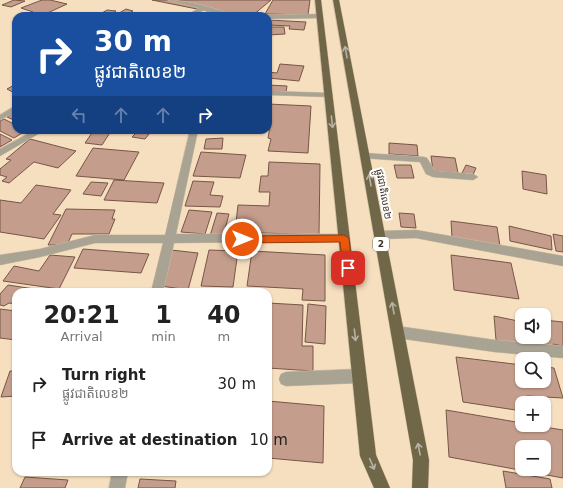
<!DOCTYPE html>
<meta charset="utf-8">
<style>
body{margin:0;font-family:"DejaVu Sans","Noto Sans Khmer",sans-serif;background:#f2f2f2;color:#222;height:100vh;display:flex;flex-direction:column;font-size:15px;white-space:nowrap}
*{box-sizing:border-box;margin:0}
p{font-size:13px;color:#767676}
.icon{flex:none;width:22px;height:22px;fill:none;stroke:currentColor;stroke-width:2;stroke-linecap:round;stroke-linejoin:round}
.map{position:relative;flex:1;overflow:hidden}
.panel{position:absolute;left:12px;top:288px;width:260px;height:188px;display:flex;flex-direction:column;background:#fff;border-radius:12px;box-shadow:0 1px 3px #0004}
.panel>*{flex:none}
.top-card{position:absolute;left:12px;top:12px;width:260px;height:122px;border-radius:12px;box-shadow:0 1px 3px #0004;background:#1a4fa0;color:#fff;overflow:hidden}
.buttons{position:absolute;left:515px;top:308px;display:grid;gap:8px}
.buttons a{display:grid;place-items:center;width:36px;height:36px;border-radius:8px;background:#fff;box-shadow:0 1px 3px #0004;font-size:20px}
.pin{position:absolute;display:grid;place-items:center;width:34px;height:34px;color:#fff;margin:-17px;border-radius:8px;box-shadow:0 2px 6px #0006}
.me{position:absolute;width:44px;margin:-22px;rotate:90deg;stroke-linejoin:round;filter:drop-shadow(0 0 3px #0008)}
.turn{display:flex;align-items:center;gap:14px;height:84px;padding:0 16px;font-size:18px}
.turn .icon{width:52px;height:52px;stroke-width:2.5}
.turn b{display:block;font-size:28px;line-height:34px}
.lanes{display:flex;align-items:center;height:38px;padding:0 16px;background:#0003;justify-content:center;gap:20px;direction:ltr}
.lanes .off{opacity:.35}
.eta{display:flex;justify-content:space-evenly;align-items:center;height:68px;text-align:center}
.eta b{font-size:24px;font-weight:700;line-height:28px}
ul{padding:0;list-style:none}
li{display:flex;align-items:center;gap:12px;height:56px;padding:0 16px}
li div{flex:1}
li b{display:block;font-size:15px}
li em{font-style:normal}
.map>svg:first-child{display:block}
.building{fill:#c49d8c;stroke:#775647;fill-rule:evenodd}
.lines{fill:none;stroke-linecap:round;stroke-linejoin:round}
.minor-casing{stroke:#d0bca0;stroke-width:1}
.trunk-casing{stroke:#d0bca0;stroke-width:1}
.minor{fill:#a9a394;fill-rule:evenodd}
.trunk{fill:#706648;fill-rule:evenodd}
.oneway{stroke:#b8b2a4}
.route{fill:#ea580c;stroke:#983908}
.labels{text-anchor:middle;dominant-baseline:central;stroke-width:4;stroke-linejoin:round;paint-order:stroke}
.shield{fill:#fff;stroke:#746e65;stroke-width:1}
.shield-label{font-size:9px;font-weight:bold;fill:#393023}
.street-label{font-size:10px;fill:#393023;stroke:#fff}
</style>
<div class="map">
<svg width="563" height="488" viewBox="0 0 563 488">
<rect width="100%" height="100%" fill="#f6dfbf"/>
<g class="building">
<polygon points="14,0 25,1 11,7 2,5"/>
<polygon points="42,0 50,0 67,4 41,16 29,14 33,12 21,8"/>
<polygon points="152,0 271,0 252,16 232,16"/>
<polygon points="273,0 310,0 308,15 265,14"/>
<polygon points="126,9 133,11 124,16 114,16"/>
<polygon points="107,10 116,11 108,16 97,16"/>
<polygon points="268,20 306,22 304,30 289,29 290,26 268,25"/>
<polygon points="268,27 284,27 285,34 268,35"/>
<polygon points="280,64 304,66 299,81 268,78 268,72 277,73"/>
<polygon points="16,84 16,94 7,89"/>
<polygon points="268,85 287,86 286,92 268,91"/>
<polygon points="268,104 311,106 308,153 268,151 271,139 268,138 270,127 268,127"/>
<polygon points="16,112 16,121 7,117"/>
<polygon points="4,119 16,125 16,130 27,130 14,138 0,131 0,121"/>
<polygon points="94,130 95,130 111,131 102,145 85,143"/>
<polygon points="137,132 149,134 145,139 132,137"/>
<polygon points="0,134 12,140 0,147"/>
<polygon points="223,138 222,149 204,149 206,139"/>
<polygon points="30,139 76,151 58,168 34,162 9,183 2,181 7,177 0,175 0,169 11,160 6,159"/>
<polygon points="389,143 417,145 418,156 389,154"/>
<polygon points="93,148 139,152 124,180 76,176"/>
<polygon points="201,152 246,155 240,178 193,176"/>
<polygon points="431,156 455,158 458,173 433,171"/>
<polygon points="269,162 320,164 319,235 235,232 238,205 269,206 270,192 259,192 261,176 268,176"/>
<polygon points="394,165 411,165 414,178 397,178"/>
<polygon points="466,165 476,168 472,177 462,173"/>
<polygon points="522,171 546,175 547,194 523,189"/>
<polygon points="114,180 164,183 157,203 104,200"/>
<polygon points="193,181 214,182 210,195 223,196 220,207 185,206"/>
<polygon points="91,182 108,183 101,196 83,194"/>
<polygon points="36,185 71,190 53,214 61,215 44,239 0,232 0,200 21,203"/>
<polygon points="66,209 115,210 112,219 115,219 109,234 72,234 67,245 48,245"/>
<polygon points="189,210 212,212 205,234 181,232"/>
<polygon points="217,213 229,214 223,237 210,236"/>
<polygon points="399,213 414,214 416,228 401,227"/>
<polygon points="451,221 497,227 500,246 452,238"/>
<polygon points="509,226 551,236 552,250 510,241"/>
<polygon points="553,234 563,236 563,252 556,251"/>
<polygon points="83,249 149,254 141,273 74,268"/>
<polygon points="171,250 198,253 188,290 161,286"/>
<polygon points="209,250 238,251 233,287 201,286"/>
<polygon points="252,251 325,255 325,301 302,300 303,289 247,286"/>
<polygon points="50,255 75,257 59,289 3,281 14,266 39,271"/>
<polygon points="451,255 511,263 519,299 454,290"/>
<polygon points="8,285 54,292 16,292 16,304 9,303 4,306 0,305 0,294"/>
<polygon points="268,303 303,305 302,346 313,346 313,371 268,368"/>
<polygon points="308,304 326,306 325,344 305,342"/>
<polygon points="0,309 16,311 16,340 0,338"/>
<polygon points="494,316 518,321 521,346 496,340"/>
<polygon points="544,320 563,322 563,346 553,344 555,349 531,343 529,337 544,337"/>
<polygon points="456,357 522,365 522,381 544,381 544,367 554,368 563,398 527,396 529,403 522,403 522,411 463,402"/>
<polygon points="10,371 16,371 16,396 1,397"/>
<polygon points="268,401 324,406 323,463 268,458"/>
<path d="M446,410L522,423V425H532L563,430V478L449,457ZM522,447H544V469H522Z"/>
<polygon points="503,471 550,479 552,488 506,488"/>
<polygon points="25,477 68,480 65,488 20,488"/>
<polygon points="140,479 176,481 175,488 138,488"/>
</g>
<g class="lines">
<g class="minor-casing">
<g id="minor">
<path d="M168,0C182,0 221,8 232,16H223L204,10L193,16H185L199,8Z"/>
<polygon points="69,14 73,15 74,16 66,16"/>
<polygon points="268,15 320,14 323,16 320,18 268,19 268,16 266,16"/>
<polygon points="268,91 329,93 333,95 329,97 268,95"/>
<polygon points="13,107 16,107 16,112 0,120 0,115"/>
<polygon points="35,130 45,130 0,156 0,149"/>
<polygon points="190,130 198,130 176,234 344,234 348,235 349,238 348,241 174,243 163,292 151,292 163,243 95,243 40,257 0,265 0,255 40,249 95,235 165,235"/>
<polygon points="365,153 424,157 427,158 435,171 473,174 478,177 473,180 433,177 426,174 420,162 362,158 360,156 362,154"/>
<polygon points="416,230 563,256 563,266 416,238 380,239 376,238 375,235 376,232 380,231"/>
<polygon points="397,326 495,340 563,346 563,358 495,352 397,338 392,336 391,332 392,328"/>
<polygon points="359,369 364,371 366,376 364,381 359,383 286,386 281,384 279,379 281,374 286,372"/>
<polygon points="112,472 128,472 125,488 109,488"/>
</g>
</g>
<g class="trunk-casing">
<g id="trunk">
<polygon points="315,0 321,0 376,455 390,488 374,488 360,456"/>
<polygon points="333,0 339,0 429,460 428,488 412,488 413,460"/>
</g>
</g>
<use href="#minor" class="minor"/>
<use href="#trunk" class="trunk"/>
</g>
<defs><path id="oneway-shaft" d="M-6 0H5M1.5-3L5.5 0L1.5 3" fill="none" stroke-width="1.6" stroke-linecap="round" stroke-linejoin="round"/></defs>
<g class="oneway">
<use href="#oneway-shaft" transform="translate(346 52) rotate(-100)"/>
<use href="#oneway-shaft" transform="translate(332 122) rotate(84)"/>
<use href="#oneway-shaft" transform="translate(370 180) rotate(-100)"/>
<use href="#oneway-shaft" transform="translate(393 308) rotate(-100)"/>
<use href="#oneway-shaft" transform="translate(355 335) rotate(84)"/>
<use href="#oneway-shaft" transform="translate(419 449) rotate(-101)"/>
<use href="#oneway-shaft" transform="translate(372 464) rotate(67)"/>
</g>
<polygon class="route" points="344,235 349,238 352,268 351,271 344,271 343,268 340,242 242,243 237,239 242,236"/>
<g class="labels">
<rect class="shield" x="373" y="237" width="16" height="14" rx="3"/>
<g class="shield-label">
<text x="381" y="244">2</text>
</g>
<g class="street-label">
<text transform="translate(384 194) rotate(80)">ផ្លូវជាតិលេខ២</text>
</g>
</g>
</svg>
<div class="buttons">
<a><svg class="icon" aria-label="sound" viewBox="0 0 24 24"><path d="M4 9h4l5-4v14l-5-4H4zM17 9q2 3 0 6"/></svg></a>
<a><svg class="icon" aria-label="search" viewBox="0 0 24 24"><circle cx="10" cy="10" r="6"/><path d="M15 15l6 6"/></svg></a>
<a>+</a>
<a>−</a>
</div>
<div class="pin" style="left:348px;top:268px;background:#d93025"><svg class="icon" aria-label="arrive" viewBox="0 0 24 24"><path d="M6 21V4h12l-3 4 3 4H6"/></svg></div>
<svg class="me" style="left:242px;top:239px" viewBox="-20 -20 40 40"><circle r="17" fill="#ea580c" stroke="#fff" stroke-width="3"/><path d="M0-11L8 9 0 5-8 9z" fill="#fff"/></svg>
<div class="top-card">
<div class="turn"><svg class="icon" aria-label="right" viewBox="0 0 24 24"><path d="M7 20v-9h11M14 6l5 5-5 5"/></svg><div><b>30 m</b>ផ្លូវជាតិលេខ២</div></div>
<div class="lanes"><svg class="icon off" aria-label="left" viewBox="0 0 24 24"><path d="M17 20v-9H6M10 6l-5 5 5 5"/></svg><svg class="icon off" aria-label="ahead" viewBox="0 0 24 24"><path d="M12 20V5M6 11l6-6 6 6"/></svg><svg class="icon off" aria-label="ahead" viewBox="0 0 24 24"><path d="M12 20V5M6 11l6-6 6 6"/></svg><svg class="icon" aria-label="right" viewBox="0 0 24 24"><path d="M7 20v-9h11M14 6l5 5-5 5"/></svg></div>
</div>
<section class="panel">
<div class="eta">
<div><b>20:21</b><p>Arrival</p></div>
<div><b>1</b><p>min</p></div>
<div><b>40</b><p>m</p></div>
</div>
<ul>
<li><svg class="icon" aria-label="right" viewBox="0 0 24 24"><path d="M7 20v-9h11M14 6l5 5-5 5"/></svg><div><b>Turn right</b><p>ផ្លូវជាតិលេខ២</p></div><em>30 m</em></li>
<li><svg class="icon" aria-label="arrive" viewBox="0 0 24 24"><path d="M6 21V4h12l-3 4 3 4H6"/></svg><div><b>Arrive at destination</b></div><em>10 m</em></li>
</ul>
</section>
</div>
